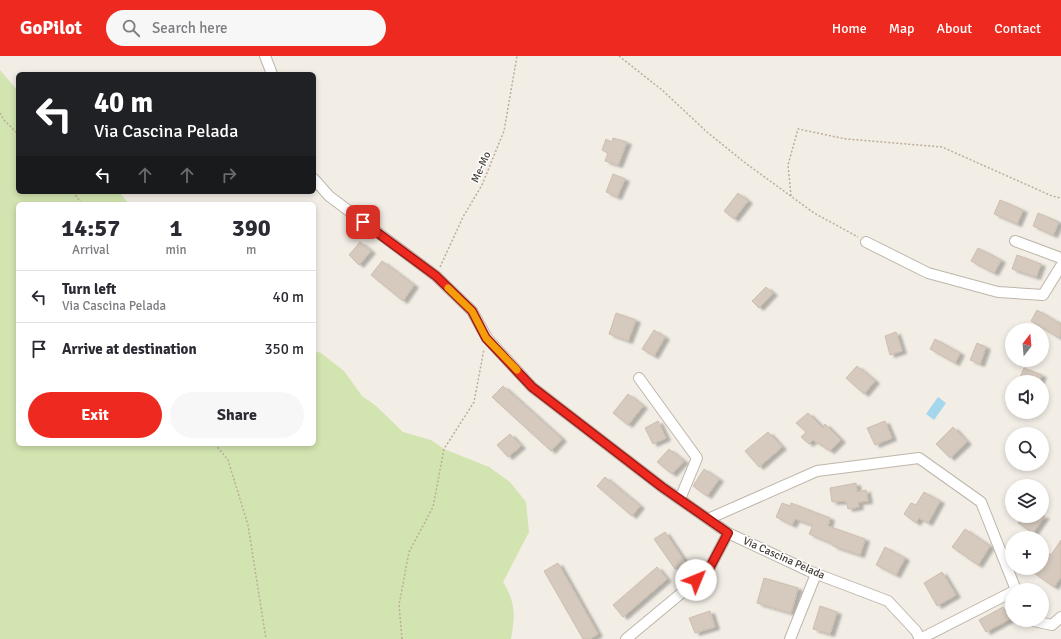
<!DOCTYPE html>
<meta charset="utf-8">
<style>
body{margin:0;font-family:Signika,sans-serif;background:#f7f7f7;color:#2b2b33;height:100vh;display:flex;flex-direction:column;font-size:15px;white-space:nowrap}
*{box-sizing:border-box;margin:0}
p{font-size:13px;color:#7c7c81}
.icon{flex:none;width:22px;height:22px;fill:none;stroke:currentColor;stroke-width:2;stroke-linecap:round;stroke-linejoin:round}
.map{position:relative;flex:1;overflow:hidden}
.side{position:absolute;left:16px;top:146px;width:300px;height:244px;display:flex;flex-direction:column;background:#fff;border-radius:6px;box-shadow:0 2px 6px #0003}
.side>*{flex:none}
.banner{position:absolute;left:16px;top:16px;width:300px;height:122px;border-radius:6px;box-shadow:0 2px 6px #0003;background:#202124;color:#fff;overflow:hidden}
.needle{width:26px;rotate:16deg}
.fabs{position:absolute;left:1005px;top:267px;display:grid;gap:8px}
.fabs a{display:grid;place-items:center;width:44px;height:44px;border-radius:50%;background:#fff;box-shadow:0 2px 6px #0003;font-size:20px}
.pin{position:absolute;display:grid;place-items:center;width:34px;height:34px;color:#fff;margin:-17px;border-radius:8px;box-shadow:0 2px 6px #0006}
.me{position:absolute;width:44px;margin:-22px;rotate:45deg;stroke-linejoin:round;filter:drop-shadow(0 0 3px #0008)}
.turn{display:flex;align-items:center;gap:14px;height:84px;padding:0 12px;font-size:18px}
.turn .icon{width:52px;height:52px;stroke-width:2.5}
.turn b{display:block;font-size:28px;line-height:34px}
.lanes{display:flex;align-items:center;height:38px;padding:0 12px;background:#0003;justify-content:center;gap:20px;direction:ltr}
.lanes .off{opacity:.35}
.eta{display:flex;justify-content:space-evenly;align-items:center;height:68px;text-align:center}
.eta b{font-size:24px;font-weight:700;line-height:28px}
.button{display:flex;gap:8px;margin-top:auto;padding:8px 12px}
.button a{flex:1;height:46px;border-radius:24px;background:#ee2920;color:#fff;font-size:16px;font-weight:700;line-height:46px;text-align:center}
.button a+a{background:#f7f7f7;color:#2b2b33}
ul{padding:0;list-style:none}
li{display:flex;align-items:center;gap:12px;height:52px;padding:0 12px;border-top:1px solid #e1e1e2}
li div{flex:1}
li b{display:block;font-size:15px}
li em{font-style:normal}
header{display:flex;align-items:center;gap:24px;box-sizing:border-box;height:56px;padding:0 20px;background:#ee2920;color:#fff}
header strong{font-size:19px}
nav{display:flex;gap:22px;margin-inline-start:auto;font-size:14px}
.search{width:280px;height:36px;background:#f7f7f7;display:flex;align-items:center;gap:10px;box-sizing:border-box;padding:0 14px;border-radius:22px;color:#7c7c81;font-size:15px}
.map>svg:first-child{display:block}
.green{fill:#d2e4b0}
.water{fill:#a4d6ec}
.building{fill:#d6cabe;stroke:#cdbeaf;filter:url(#shadow)}
.lines{fill:none;stroke-linecap:round;stroke-linejoin:round}
.minor-casing{stroke:#bfb6ab;stroke-width:12}
.path{stroke:#bdad9a;stroke-width:1.5;stroke-dasharray:2 2;stroke-linecap:butt}
.minor{stroke:#fff;stroke-width:10}
.route-casing{stroke:#9b1b15;stroke-width:10}
.route{stroke:#ee2920;stroke-width:7}
.slow{stroke:#f59e0b;stroke-width:7}
.labels{text-anchor:middle;dominant-baseline:central;stroke-width:3;stroke-linejoin:round;paint-order:stroke}
.street-label{font-size:11px;fill:#443c35;stroke:#fff}
</style>
<header>
<strong>GoPilot</strong>
<div class="search"><svg class="icon" aria-label="search" viewBox="0 0 24 24"><circle cx="10" cy="10" r="6"/><path d="M15 15l6 6"/></svg>Search here</div>
<nav><a>Home</a><a>Map</a><a>About</a><a>Contact</a></nav>
</header>
<div class="map">
<svg width="1061" height="583" viewBox="0 0 1061 583">
<defs>
<filter id="shadow"><feDropShadow dx="4.5" dy="2.5" stdDeviation="1" flood-color="#0004"/></filter>
</defs>
<rect width="100%" height="100%" fill="#f2ede5"/>
<path class="green" d="M0,14L18,35V136H119L129,148H18V388H314V295L321,297L344,315L362,340L375,349L403,376L431,384L444,393L489,411L510,426L526,446L529,476L503,526C516,548 515,559 511,583H0Z"/>
<polygon class="water" points="938,341 946,347 934,364 926,358"/>
<g class="building">
<polygon points="613,82 627,86 618,109 605,105 608,97 602,94 606,83 612,86"/>
<polygon points="613,118 625,123 617,141 606,136"/>
<polygon points="738,137 748,145 734,163 724,155"/>
<polygon points="1000,144 1023,154 1017,168 994,158"/>
<polygon points="1038,157 1059,166 1053,179 1033,170"/>
<polygon points="360,186 371,195 359,209 349,199"/>
<polygon points="978,192 1001,204 994,217 971,205"/>
<polygon points="1017,199 1041,208 1036,221 1012,213"/>
<polygon points="382,205 414,229 403,245 371,219"/>
<polygon points="766,231 773,237 759,252 752,245"/>
<polygon points="1037,254 1061,268 1061,277 1059,282 1031,265"/>
<polygon points="616,257 636,264 628,285 609,278"/>
<polygon points="654,274 665,281 654,300 642,293"/>
<polygon points="896,276 902,295 890,299 885,280"/>
<polygon points="935,283 960,297 955,307 930,293"/>
<polygon points="977,287 986,291 980,308 970,304"/>
<polygon points="857,310 875,325 864,338 846,322"/>
<polygon points="1024,312 1042,319 1039,326 1018,326"/>
<polygon points="503,330 562,383 551,395 492,341"/>
<polygon points="628,338 643,350 628,369 613,357"/>
<polygon points="808,357 823,372 825,368 841,384 830,395 813,384 809,388 801,381 806,376 796,367"/>
<polygon points="658,365 666,382 653,388 645,372"/>
<polygon points="885,365 892,382 875,389 867,372"/>
<polygon points="953,371 967,386 950,402 936,388"/>
<polygon points="768,376 782,391 759,411 745,395"/>
<polygon points="510,378 521,390 508,401 497,389"/>
<polygon points="669,393 684,405 672,418 657,406"/>
<polygon points="704,413 719,423 707,440 693,430"/>
<polygon points="605,421 640,450 632,460 597,430"/>
<polygon points="856,427 857,436 866,434 868,445 858,446 859,451 848,453 846,445 832,446 830,432"/>
<polygon points="924,436 940,445 928,467 919,462 916,467 904,458 911,447 916,449"/>
<polygon points="782,447 790,450 791,447 830,462 828,470 865,483 860,499 833,490 833,488 809,478 813,469 795,463 792,469 776,461"/>
<polygon points="1023,460 1045,460 1033,477 1018,467"/>
<polygon points="965,473 990,490 978,509 952,491"/>
<polygon points="665,476 685,506 675,513 654,483"/>
<polygon points="1061,484 1061,521 1054,531 1034,517 1037,512 1042,512 1042,505 1048,497 1051,499"/>
<polygon points="885,491 905,502 896,519 876,509"/>
<polygon points="558,507 598,578 590,583 583,583 544,515"/>
<polygon points="657,511 667,523 623,561 613,549"/>
<polygon points="942,516 956,539 937,550 924,527"/>
<polygon points="764,522 798,532 791,557 757,547"/>
<polygon points="820,550 837,556 830,578 813,573"/>
<polygon points="1003,551 1010,563 986,576 979,564"/>
<polygon points="710,555 715,571 695,577 689,562"/>
</g>
<g class="lines">
<g class="minor-casing">
<g id="minor">
<polyline points="265,0 272,18"/>
<polyline points="314,123 329,140 436,220 472,255 487,282 532,331 662,431 728,477 809,515 888,545 916,575 920,583"/>
<polyline points="1015,185 1061,202"/>
<polyline points="866,186 928,217 998,236 1043,239 1061,210"/>
<polyline points="639,322 697,402 680,443"/>
<polyline points="708,463 817,415 919,402 981,446 1016,534"/>
<polyline points="1029,564 1052,569 1061,561"/>
<polyline points="626,583 708,515 728,477"/>
<polyline points="790,583 816,518"/>
<polyline points="920,583 1012,536"/>
</g>
</g>
<g class="path">
<polyline points="619,0 662,34 707,76 744,106 814,157 858,181"/>
<polyline points="0,57 4,64 18,78"/>
<polyline points="73,136 82,148"/>
<polyline points="791,140 788,109 798,73 846,83 942,91 1052,140 1061,142"/>
<polyline points="440,211 463,161 482,129 504,75 517,0"/>
<polyline points="215,388 228,404 248,469 266,583"/>
<polyline points="402,583 399,549 409,496 433,451 444,393 474,346 484,293"/>
</g>
<use href="#minor" class="minor"/>
</g>
<g class="lines">
<g class="route-casing">
<polyline id="route" points="363,166 436,220 472,255 486,282 532,331 662,431 728,477 708,515 696,524"/>
</g>
<use href="#route" class="route"/>
<polyline class="slow" points="448,232 472,255 486,282 517,314"/>
</g>
<g class="labels">
<g class="street-label">
<text transform="translate(481 111) rotate(-66)">Me-Mo</text>
<text transform="translate(784 502) rotate(24)">Via Cascina Pelada</text>
</g>
</g>
</svg>
<div class="fabs">
<a><svg class="needle" viewBox="-14 -14 28 28"><path d="M0-13l5 13h-10z" fill="#e53935"/><path d="M0 13l5-13h-10z" fill="#7c7c81"/></svg></a>
<a><svg class="icon" aria-label="sound" viewBox="0 0 24 24"><path d="M4 9h4l5-4v14l-5-4H4zM17 9q2 3 0 6"/></svg></a>
<a><svg class="icon" aria-label="search" viewBox="0 0 24 24"><circle cx="10" cy="10" r="6"/><path d="M15 15l6 6"/></svg></a>
<a><svg class="icon" aria-label="layers" viewBox="0 0 24 24"><path d="M12 4l9 5-9 5-9-5zM3 14l9 5 9-5"/></svg></a>
<a>+</a>
<a>−</a>
</div>
<div class="pin" style="left:363px;top:166px;background:#d93025"><svg class="icon" aria-label="arrive" viewBox="0 0 24 24"><path d="M6 21V4h12l-3 4 3 4H6"/></svg></div>
<svg class="me" style="left:696px;top:524px" viewBox="-20 -20 40 40"><circle r="19" fill="#fff"/><path d="M0-13L10 11 0 6-10 11z" fill="#ee2920"/></svg>
<div class="banner">
<div class="turn"><svg class="icon" aria-label="left" viewBox="0 0 24 24"><path d="M17 20v-9H6M10 6l-5 5 5 5"/></svg><div><b>40 m</b>Via Cascina Pelada</div></div>
<div class="lanes"><svg class="icon" aria-label="left" viewBox="0 0 24 24"><path d="M17 20v-9H6M10 6l-5 5 5 5"/></svg><svg class="icon off" aria-label="ahead" viewBox="0 0 24 24"><path d="M12 20V5M6 11l6-6 6 6"/></svg><svg class="icon off" aria-label="ahead" viewBox="0 0 24 24"><path d="M12 20V5M6 11l6-6 6 6"/></svg><svg class="icon off" aria-label="right" viewBox="0 0 24 24"><path d="M7 20v-9h11M14 6l5 5-5 5"/></svg></div>
</div>
<section class="side">
<div class="eta">
<div><b>14:57</b><p>Arrival</p></div>
<div><b>1</b><p>min</p></div>
<div><b>390</b><p>m</p></div>
</div>
<ul>
<li><svg class="icon" aria-label="left" viewBox="0 0 24 24"><path d="M17 20v-9H6M10 6l-5 5 5 5"/></svg><div><b>Turn left</b><p>Via Cascina Pelada</p></div><em>40 m</em></li>
<li><svg class="icon" aria-label="arrive" viewBox="0 0 24 24"><path d="M6 21V4h12l-3 4 3 4H6"/></svg><div><b>Arrive at destination</b></div><em>350 m</em></li>
</ul>
<div class="button"><a>Exit</a><a>Share</a></div>
</section>
</div>
